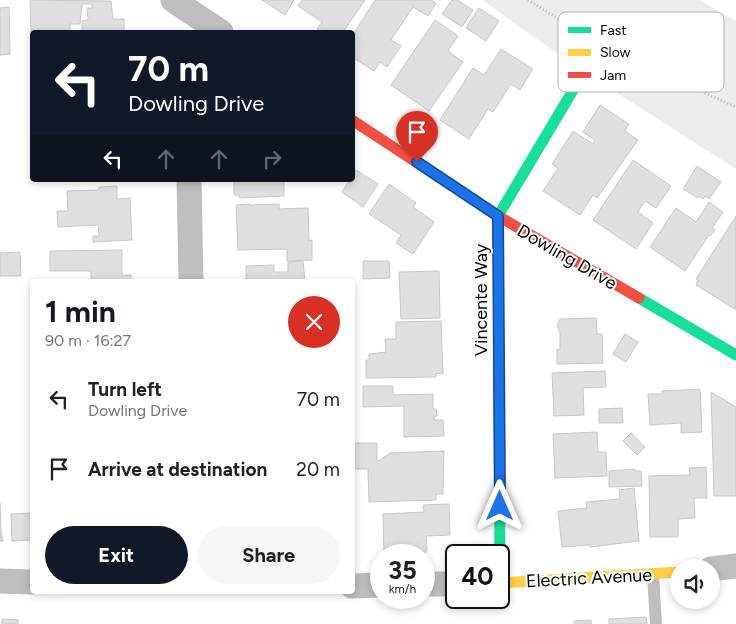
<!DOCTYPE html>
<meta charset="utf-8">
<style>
body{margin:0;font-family:Figtree,sans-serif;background:#f6f6f6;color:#202124;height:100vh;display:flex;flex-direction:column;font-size:19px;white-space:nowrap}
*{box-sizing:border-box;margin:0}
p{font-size:16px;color:#757577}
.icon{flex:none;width:28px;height:28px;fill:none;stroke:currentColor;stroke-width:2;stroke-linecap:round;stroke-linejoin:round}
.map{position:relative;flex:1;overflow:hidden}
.details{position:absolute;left:30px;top:279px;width:325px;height:315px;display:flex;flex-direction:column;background:#fff;border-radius:5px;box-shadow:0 2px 8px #0003}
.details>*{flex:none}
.top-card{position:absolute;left:30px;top:30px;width:325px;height:152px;border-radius:5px;box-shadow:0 2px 8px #0003;background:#111827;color:#fff;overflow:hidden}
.tools{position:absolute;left:670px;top:559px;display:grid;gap:10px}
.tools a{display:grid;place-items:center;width:50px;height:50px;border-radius:50%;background:#fff;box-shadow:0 2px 8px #0003;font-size:25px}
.speed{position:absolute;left:370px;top:544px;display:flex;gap:10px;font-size:25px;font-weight:700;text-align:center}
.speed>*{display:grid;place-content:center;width:65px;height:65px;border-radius:50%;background:#fff;box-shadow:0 2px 8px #0003;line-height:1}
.speed small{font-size:12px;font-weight:400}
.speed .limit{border:2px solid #111;border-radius:8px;background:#fff;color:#111}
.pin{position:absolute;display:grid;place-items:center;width:42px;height:42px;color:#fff;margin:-51px -21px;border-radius:50% 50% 50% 0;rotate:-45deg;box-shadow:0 0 5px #0007}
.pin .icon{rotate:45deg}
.me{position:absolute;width:55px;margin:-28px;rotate:0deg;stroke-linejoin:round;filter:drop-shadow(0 0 4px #0008)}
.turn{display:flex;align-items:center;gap:18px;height:105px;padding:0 15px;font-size:22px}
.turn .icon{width:65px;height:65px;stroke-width:2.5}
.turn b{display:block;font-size:35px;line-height:42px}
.lanes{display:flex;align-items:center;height:48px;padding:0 15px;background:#0003;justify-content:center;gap:25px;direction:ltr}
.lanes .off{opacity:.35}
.round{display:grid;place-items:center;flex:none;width:52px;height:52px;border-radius:26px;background:#f6f6f6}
.headline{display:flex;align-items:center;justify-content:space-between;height:85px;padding:0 15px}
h1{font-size:30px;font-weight:700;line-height:38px;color:#111827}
.cta{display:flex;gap:10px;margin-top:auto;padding:10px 15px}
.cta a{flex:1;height:58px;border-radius:30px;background:#111827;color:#fff;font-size:20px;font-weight:700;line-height:58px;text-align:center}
.cta a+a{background:#f6f6f6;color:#202124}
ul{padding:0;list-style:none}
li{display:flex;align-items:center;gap:15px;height:70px;padding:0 15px}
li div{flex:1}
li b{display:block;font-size:19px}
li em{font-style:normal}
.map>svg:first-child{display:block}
.green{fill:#ececec}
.building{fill:#dfdfdf;stroke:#c7c7c7}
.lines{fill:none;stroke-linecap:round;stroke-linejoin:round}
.path{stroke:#b9b9b9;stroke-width:3;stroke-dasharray:1 2.5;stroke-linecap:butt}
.lane{stroke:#bebebe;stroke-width:12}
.street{stroke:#bebebe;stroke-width:25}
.fast{stroke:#16e098;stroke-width:11}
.slow{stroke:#ffcf43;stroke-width:11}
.jam{stroke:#f24e42;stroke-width:11}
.route-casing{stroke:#114b97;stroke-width:12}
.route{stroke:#1a73e8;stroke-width:9}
.labels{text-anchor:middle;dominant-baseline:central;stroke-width:4;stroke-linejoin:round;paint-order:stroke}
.street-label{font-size:18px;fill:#000;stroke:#fff}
.key{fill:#fff;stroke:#b2b2b2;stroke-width:1}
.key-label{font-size:14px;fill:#000}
</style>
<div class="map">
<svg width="736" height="624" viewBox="0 0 736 624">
<rect width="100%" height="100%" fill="#fff"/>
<polygon class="green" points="482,0 699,0 736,21 736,169 570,63"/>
<g class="building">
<polygon points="30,0 111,1 113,19 124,19 124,32 132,32 82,32 82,21 88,20 87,8 92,8 92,4 82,4 80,24 70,24 70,32 32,32 32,64"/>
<polygon points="262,0 294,0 285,15"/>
<polygon points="302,0 365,0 343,32 323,32 317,29 322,22 298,6"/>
<polygon points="375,0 431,0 436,3 428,16 413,7 391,40 401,46 387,67 380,62 374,71 352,57 352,36"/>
<polygon points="452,0 457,0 473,10 462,27 442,14"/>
<polygon points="9,7 10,54 0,55 0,8"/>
<polygon points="479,8 499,21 486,41 466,28"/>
<polygon points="435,20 458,36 448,51 463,62 429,111 391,85"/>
<polygon points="501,49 533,69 520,90 511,84 493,112 488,109 469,139 440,120 473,68 484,75"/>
<polygon points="600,105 629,124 625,131 638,140 597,198 593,195 580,215 543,191 558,168 552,164 573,131 593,144 595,140 583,132"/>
<polygon points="633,160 671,186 656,208 645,201 638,212 653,223 636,249 593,220"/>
<polygon points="697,166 721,182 709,199 705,196 703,199 699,196 698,198 683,189"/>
<polygon points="356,170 378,184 363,207 342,192 350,180 352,180 352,176"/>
<polygon points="234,180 284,180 284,196 240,198 239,195 234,195"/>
<polygon points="389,184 416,203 413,207 434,222 413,254 396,243 401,235 369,214"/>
<polygon points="117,186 117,199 130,198 132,240 93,242 93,236 99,236 98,225 58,227 57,211 68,211 67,191 99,190 99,187"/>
<polygon points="709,202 723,212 712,228 715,230 710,236 709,235 685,271 650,247 676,208 696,222"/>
<polygon points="249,204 250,205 279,204 279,209 308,208 309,241 312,240 312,260 287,261 287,249 238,250 236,205"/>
<polygon points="736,216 736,308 735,309 696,285 698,280 696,279"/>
<polygon points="122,250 122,275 131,275 131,281 91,281 91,271 50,271 50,251"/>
<polygon points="20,252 21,276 0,276 0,253"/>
<polygon points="303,261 305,281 246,281 246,266 274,265 274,272 288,272 288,262"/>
<polygon points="363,261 389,261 390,278 363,279"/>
<polygon points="439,271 440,318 401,319 399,272"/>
<polygon points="596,318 597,334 602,334 603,363 557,364 557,349 560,350 560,333 557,326 560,319"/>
<polygon points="441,321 443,374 436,373 436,377 366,378 366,360 369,360 369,354 386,352 385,339 396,339 396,322"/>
<polygon points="625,334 638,342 626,362 613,354"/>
<polygon points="605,371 606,387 583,388 584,415 554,416 552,373"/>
<polygon points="363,386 393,386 393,395 433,394 433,409 436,409 437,416 434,417 434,420 443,420 444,436 404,437 404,406 363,407"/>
<polygon points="700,389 702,432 681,433 681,423 650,425 648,394 663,394 662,391"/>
<polygon points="711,392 736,407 736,496 714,496"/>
<polygon points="622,408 623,423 599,423 599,409"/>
<polygon points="597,432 598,452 606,452 607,476 555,478 553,434"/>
<polygon points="631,433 645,447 637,455 623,441"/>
<polygon points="352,443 377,443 377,462 390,453 444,451 443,494 436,494 436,500 369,502 368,469 352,469"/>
<polygon points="706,467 707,498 694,498 695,518 678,519 678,537 650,537 649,476 690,475 689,468"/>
<polygon points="635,469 635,471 641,471 642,486 609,487 609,471"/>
<polygon points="634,488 639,541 590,547 590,545 562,547 558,511 587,508 586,502 620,499 619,490"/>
<polygon points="0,503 1,532 3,541 0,541"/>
<polygon points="449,504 450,535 426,536 427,551 425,551 425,555 408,555 408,551 384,552 383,514 424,512 423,505"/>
<polygon points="32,513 32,540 12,541 11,514"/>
<polygon points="646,617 647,624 609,624 609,619"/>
<polygon points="2,619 18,620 18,624 2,624"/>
<polygon points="591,620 591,624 574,624 574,621"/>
</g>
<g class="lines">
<g class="path">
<polyline points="528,0 578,31"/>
<polyline points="625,57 736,107"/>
</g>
<polyline class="lane" points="653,575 656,624"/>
<g class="street">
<polyline points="173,0 221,32"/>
<polyline points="189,180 191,281"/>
<polyline points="711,569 736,566"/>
<polyline points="0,581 32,582"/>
<polyline points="424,584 456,584"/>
<polyline points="352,586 381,585"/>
</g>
<g class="fast">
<polyline points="639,298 736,355"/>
<polyline points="500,583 498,216 600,45"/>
</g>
<polyline class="slow" points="499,583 679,572"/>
<polyline class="jam" points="352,120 498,216 639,298"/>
</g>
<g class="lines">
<g class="route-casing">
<polyline id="route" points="417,162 498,216 500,506"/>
</g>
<use href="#route" class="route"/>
</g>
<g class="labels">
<g class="street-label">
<text transform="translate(567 257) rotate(30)">Dowling Drive</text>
<text transform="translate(481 300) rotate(-90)">Vincente Way</text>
<text transform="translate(589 578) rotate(-3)">Electric Avenue</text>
</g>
</g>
<rect x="558" y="12" width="166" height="80" rx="8" class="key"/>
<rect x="568" y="27" width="23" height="6" fill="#16e098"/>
<rect x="568" y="49" width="23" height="7" fill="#ffcf43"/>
<rect x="568" y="72" width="23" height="6" fill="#f24e42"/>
<g class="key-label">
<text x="600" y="35">Fast</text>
<text x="600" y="57">Slow</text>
<text x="600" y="80">Jam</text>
</g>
</svg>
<div class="tools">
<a><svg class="icon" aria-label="sound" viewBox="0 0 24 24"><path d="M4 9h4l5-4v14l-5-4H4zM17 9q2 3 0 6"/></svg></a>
</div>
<div class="speed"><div>35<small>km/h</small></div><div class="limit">40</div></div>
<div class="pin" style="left:417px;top:162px;background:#d93025"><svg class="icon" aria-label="arrive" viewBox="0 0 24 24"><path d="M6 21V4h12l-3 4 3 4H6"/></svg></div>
<svg class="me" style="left:500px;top:506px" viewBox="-20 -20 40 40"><path d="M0-17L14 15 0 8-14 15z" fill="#1a73e8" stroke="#fff" stroke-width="4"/></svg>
<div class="top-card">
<div class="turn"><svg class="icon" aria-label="left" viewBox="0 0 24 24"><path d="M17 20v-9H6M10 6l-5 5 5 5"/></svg><div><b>70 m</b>Dowling Drive</div></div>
<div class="lanes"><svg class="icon" aria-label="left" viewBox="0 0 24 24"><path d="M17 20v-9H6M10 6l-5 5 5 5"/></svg><svg class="icon off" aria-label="ahead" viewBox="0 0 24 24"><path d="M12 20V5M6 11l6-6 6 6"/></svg><svg class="icon off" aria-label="ahead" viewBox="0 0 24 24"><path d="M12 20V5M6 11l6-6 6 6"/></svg><svg class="icon off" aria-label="right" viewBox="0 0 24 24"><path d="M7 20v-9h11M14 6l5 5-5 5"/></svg></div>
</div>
<section class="details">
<div class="headline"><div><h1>1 min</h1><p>90 m · 16:27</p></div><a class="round" style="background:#d93025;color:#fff"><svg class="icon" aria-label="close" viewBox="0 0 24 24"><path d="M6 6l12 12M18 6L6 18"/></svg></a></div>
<ul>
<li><svg class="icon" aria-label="left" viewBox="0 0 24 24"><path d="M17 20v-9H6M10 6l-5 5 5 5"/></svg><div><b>Turn left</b><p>Dowling Drive</p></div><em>70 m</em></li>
<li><svg class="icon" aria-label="arrive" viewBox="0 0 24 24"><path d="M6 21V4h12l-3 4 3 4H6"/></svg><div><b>Arrive at destination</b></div><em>20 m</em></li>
</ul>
<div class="cta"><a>Exit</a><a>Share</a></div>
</section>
</div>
